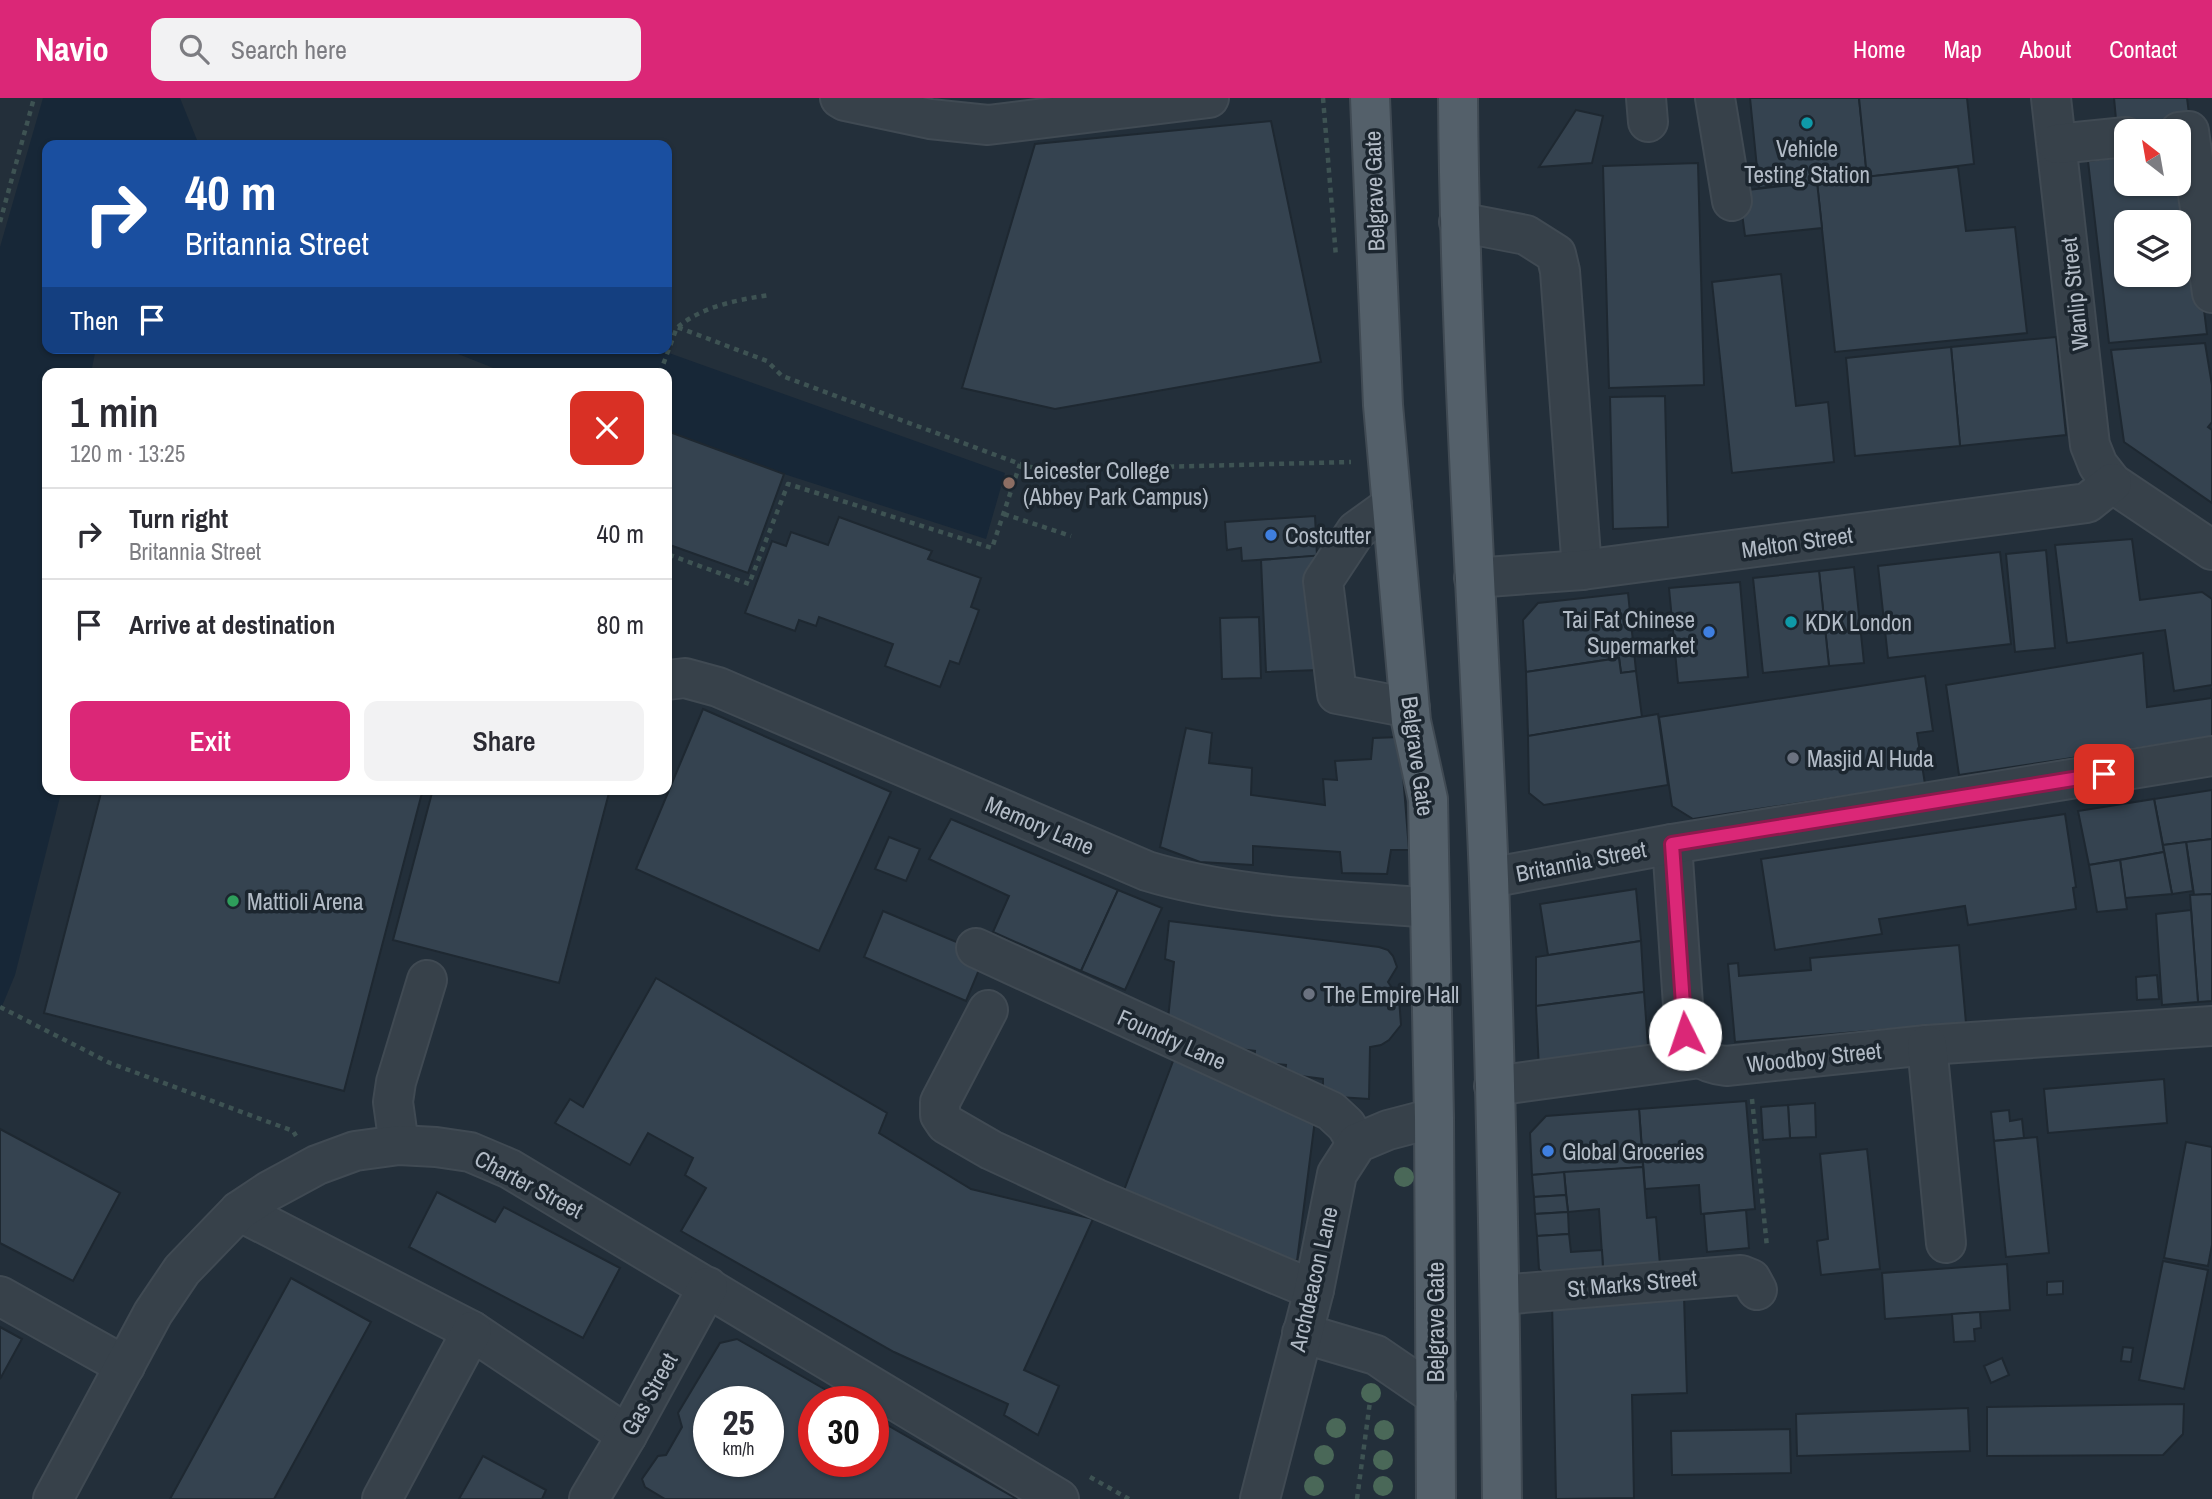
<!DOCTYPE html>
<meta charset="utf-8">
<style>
body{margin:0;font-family:"Archivo Narrow",sans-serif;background:#f2f2f3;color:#2b2b33;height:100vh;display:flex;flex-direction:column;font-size:26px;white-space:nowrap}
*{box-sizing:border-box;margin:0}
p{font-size:23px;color:#7c7c81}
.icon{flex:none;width:38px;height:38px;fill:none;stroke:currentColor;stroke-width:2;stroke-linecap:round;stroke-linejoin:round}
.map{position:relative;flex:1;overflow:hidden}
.details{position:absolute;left:42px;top:270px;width:630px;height:427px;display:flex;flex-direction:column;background:#fff;border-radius:14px;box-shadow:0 2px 5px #0004}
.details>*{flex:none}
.guide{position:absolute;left:42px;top:42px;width:630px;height:214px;border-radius:14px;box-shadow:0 2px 5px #0004;background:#1a4fa0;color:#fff;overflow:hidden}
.needle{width:46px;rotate:329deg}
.controls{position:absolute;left:2114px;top:21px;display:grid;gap:14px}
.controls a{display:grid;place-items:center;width:77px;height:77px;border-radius:14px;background:#fff;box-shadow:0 2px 5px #0004;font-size:35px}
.speed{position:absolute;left:693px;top:1288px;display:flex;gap:14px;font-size:35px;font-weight:700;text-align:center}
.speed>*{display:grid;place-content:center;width:91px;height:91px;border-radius:50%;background:#fff;box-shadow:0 2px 5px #0004;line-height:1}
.speed small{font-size:18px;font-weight:400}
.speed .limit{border:10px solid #d22;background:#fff;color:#111}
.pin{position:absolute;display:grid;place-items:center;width:60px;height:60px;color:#fff;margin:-30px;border-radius:14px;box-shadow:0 4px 10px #0006}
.me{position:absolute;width:77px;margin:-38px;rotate:356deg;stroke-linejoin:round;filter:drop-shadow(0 0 5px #0008)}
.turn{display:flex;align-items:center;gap:24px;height:147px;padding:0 28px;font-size:32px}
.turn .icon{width:91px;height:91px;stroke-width:2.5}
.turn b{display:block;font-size:49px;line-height:60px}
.then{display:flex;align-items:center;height:66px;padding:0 28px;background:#0003;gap:14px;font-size:26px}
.round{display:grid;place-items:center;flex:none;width:74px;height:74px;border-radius:14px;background:#f2f2f3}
.overview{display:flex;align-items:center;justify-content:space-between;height:119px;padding:0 28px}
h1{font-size:42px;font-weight:600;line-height:52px}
.cta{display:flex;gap:14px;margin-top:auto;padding:14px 28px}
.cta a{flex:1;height:80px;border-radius:14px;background:#db2777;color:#fff;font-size:28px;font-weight:600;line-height:80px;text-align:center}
.cta a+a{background:#f2f2f3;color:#2b2b33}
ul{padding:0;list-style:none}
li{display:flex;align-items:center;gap:21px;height:91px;padding:0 28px;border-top:2px solid #e1e1e2}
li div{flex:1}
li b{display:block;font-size:26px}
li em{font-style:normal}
header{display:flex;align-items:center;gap:42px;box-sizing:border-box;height:98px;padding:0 35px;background:#db2777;color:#fff}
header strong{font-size:33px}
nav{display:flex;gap:38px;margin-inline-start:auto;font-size:24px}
.search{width:490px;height:63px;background:#f2f2f3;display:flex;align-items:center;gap:18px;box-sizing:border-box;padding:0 24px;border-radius:14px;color:#7c7c81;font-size:26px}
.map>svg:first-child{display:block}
.water{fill:#172737}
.building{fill:#354350;stroke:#1e2831;stroke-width:2;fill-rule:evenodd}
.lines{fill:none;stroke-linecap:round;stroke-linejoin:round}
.minor-casing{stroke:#404a53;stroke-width:42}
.major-casing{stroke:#404a53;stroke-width:42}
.path{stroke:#3e5353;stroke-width:4.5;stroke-dasharray:5 5;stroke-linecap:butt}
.minor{stroke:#37414a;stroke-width:38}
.major{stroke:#54606a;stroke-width:38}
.tree{fill:#4a6858}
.route-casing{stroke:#8e194d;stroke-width:18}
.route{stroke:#db2777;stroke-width:12}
.culture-dot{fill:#0f9aa8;stroke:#1c262f;stroke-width:2.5}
.education-dot{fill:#8d6e63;stroke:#1c262f;stroke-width:2.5}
.shop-dot{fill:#3f7fe0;stroke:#1c262f;stroke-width:2.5}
.worship-dot{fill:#6b7280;stroke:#1c262f;stroke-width:2.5}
.leisure-dot{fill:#2e9e5b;stroke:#1c262f;stroke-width:2.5}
.labels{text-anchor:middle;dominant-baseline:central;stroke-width:7;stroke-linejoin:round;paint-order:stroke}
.poi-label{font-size:23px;fill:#b2bbc6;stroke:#1c262f;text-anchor:start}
.street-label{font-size:23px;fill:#b2bbc6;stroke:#1c262f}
</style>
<header>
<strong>Navio</strong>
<div class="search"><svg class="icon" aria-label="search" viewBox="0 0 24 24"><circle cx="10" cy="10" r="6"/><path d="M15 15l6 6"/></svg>Search here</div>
<nav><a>Home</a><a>Map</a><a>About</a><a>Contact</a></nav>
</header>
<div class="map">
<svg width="2212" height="1401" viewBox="0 0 2212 1401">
<rect width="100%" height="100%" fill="#232f3a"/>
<g class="water">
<polygon points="43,0 180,0 199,47 47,47 47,250 96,250 91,275 47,275 47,691 62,691 15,877 0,913 0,149"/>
<polygon points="443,250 655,250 1005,375 986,441 784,376 667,333 667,275 506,275"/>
</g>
<g class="building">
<polygon points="1750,0 1859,0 1867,79 1759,90"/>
<polygon points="1859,0 1967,0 1974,66 1867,79"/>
<polygon points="2114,0 2187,0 2190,24 2117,32"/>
<polygon points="1576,12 1603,18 1592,65 1539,69"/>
<polygon points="1271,23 1321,264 1055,311 962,290 1035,46"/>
<path d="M2184,52L2207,236L2109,245L2088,63L2126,58V86H2179ZM2126,124H2179V177H2126Z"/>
<polygon points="1698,65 1704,287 1609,290 1603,68"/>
<polygon points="1958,69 1966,133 2015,129 2027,235 1835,254 1817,84"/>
<polygon points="1817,84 1822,130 1745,138 1739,93"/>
<polygon points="1781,176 1796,308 1828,304 1834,364 1732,375 1712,184"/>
<polygon points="2056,239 2066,337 1960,348 1951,249"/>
<polygon points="2205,245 2212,287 2212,324 2208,329 2212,332 2212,405 2124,344 2111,252"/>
<polygon points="1951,249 1960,348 1855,358 1846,260"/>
<polygon points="1665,298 1668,429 1613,431 1610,299"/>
<polygon points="667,333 784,376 748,475 667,446"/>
<polygon points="1315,418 1317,458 1242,463 1241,450 1227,452 1225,424"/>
<polygon points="839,419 932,453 928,461 981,480 971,509 979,512 959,566 950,563 940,589 885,568 893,546 819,519 816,528 799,522 795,533 745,515 772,443 786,448 791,434 828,447"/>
<polygon points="2132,441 2140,502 2202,494 2212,501 2212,587 2174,593 2165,532 2067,545 2055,447"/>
<polygon points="2046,452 2055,550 2015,554 2006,456"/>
<polygon points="2000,454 2011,546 1888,560 1878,468"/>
<polygon points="1324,457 1326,490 1344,489 1347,571 1266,574 1261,462"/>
<polygon points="1854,469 1864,565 1829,568 1819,473"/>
<polygon points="1819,473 1829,568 1763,575 1753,480"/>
<polygon points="1740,484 1748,579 1678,585 1669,490"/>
<polygon points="1628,495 1636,573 1621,575 1619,560 1526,574 1523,522 1538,505"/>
<polygon points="1259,519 1261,580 1222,581 1220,520"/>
<polygon points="2143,555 2147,609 2211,600 2212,590 2212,639 1959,677 1946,587"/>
<polygon points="1619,560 1621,575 1636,573 1642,619 1528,638 1526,574"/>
<polygon points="1925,578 1933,633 1917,635 1925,686 1693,721 1672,708 1659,619"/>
<polygon points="703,611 891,694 819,853 636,771"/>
<polygon points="1658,616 1668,687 1544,707 1529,695 1528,638"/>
<polygon points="1186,630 1212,635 1209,665 1252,670 1251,697 1325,707 1323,681 1337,682 1335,663 1371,661 1373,640 1400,639 1409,752 1391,752 1387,776 1342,775 1340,754 1253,748 1253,767 1200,764 1160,749"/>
<polygon points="102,691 423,691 344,993 44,915"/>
<polygon points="433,691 610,691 559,885 393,842"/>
<polygon points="2212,692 2212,741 2163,747 2154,701"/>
<polygon points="2154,701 2164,754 2089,767 2078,713"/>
<polygon points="2065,716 2076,789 2073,790 2076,811 1968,827 1965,808 1879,821 1882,836 1775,852 1761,761"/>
<polygon points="951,721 1118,792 1081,873 993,834 1009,798 929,761"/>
<polygon points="889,739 920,751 906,783 875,771"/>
<polygon points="2212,741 2212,796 2194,797 2186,744"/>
<polygon points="2186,744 2193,793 2172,796 2163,747"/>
<polygon points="2164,754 2172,796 2125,800 2120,762"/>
<polygon points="2120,762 2127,811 2097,814 2089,767"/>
<polygon points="1636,791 1641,843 1548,857 1540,806"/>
<polygon points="1118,792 1162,810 1125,892 1081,873"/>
<polygon points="2212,796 2212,903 2198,904 2190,797"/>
<polygon points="2191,812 2198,904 2162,907 2156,816"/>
<polygon points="883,813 966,848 981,867 966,903 864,859"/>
<polygon points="1169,823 1379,849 1388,852 1393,858 1397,869 1388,884 1399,900 1401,927 1389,942 1381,947 1370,949 1369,1001 1323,998 1323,981 1285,976 1286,967 1254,964 1255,953 1214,948 1168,921 1174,864 1165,861"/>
<polygon points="1641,843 1644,894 1536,908 1536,859"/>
<polygon points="1959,847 1966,925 1735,944 1728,866 1738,865 1739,878 1811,872 1810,860"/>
<polygon points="2157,877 2159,901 2137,902 2136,879"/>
<polygon points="656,880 887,1015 879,1035 971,1091 1093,1121 1024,1272 1059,1288 1038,1337 1004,1317 1008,1306 894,1254 681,1133 706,1090 685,1077 693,1060 648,1035 630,1067 555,1025 570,1001 583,1009"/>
<polygon points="1644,894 1649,961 1539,971 1536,908"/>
<polygon points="1178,950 1316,1014 1297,1163 1265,1156 1123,1095"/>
<polygon points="2164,981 2167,1025 2048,1035 2044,991"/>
<polygon points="1746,1003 1755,1111 1701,1116 1699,1087 1645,1091 1639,1011"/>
<polygon points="1815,1005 1816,1039 1790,1040 1788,1007"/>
<polygon points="1788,1007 1790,1040 1763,1042 1761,1009"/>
<polygon points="1639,1011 1643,1069 1532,1077 1530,1035 1546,1018"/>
<polygon points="2009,1012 2010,1023 2022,1021 2024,1040 1994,1043 1991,1014"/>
<polygon points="0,1031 120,1095 73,1183 0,1145"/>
<polygon points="2037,1039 2049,1155 2006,1159 1994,1043"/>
<polygon points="2186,1044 2212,1049 2212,1147 2208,1168 2164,1160"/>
<polygon points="1867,1051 1880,1171 1821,1177 1817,1143 1828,1141 1820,1056"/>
<polygon points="1643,1069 1647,1120 1656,1119 1660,1167 1603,1171 1599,1111 1568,1114 1564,1074"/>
<polygon points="1564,1074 1566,1097 1534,1099 1532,1077"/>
<polygon points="437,1094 495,1124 504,1109 620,1170 583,1240 409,1149"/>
<polygon points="1566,1097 1568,1114 1535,1116 1534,1099"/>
<polygon points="1746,1112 1749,1150 1707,1154 1704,1116"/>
<polygon points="1568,1114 1569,1136 1537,1138 1535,1116"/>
<polygon points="1569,1136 1571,1154 1602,1152 1603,1171 1544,1176 1539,1171 1537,1138"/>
<polygon points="2163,1163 2208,1172 2184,1291 2139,1282"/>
<polygon points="2007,1166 2010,1212 1885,1221 1882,1175"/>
<polygon points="291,1180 371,1224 274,1401 170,1401"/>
<polygon points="2063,1183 2063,1196 2047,1197 2047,1184"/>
<polygon points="1684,1198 1687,1295 1632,1297 1634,1400 1556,1401 1552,1202"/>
<polygon points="1980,1214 1981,1230 1974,1231 1975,1243 1954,1244 1952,1216"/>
<polygon points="0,1229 22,1241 0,1281"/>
<path d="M737,1241L847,1304H814V1363H873V1319L1017,1401H665L645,1389L642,1381L658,1358L666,1357L682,1329L678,1315L720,1245ZM709,1304H768V1363H709Z"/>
<polygon points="2123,1249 2133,1250 2131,1264 2121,1263"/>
<polygon points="2002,1260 2009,1277 1991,1285 1984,1268"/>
<polygon points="2184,1306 2183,1336 2163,1357 1987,1358 1987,1309"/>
<polygon points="1968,1310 1970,1353 1797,1358 1796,1316"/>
<polygon points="1790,1331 1791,1375 1672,1377 1671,1333"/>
<polygon points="483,1358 546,1392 542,1401 459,1401"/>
</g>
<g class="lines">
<g class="minor-casing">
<g id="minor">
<polyline points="840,0 845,3 930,21 988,27 1209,0"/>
<polyline points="1646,0 1648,24"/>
<polyline points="1715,0 1732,103"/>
<polyline points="2051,0 2090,347 2098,367 2112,385 2212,452"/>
<polyline points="2179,34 2189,33 2212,195"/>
<polyline points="2057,46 2126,39"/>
<polyline points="1459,124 1526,137 1556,156 1560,173 1582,472"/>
<polyline points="1392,407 1356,433 1323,483 1337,596 1410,610"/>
<polyline points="1474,480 1582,472 2087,405 2112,385"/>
<path d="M667,582L685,580L718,589L1147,773C1235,800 1338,802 1430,810"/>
<path d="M1672,746L1685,936C1694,958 1702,965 1726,968L1927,947L2212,928"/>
<polyline points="1489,780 1672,746 2212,658"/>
<polyline points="976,850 1331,1013 1346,1027 1357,1045"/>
<polyline points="988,912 940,1004 940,1017 946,1026 991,1052 1097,1101 1314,1192"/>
<polyline points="1927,947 1946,1145"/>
<polyline points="1494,988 1700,960"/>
<polyline points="399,1047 393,1004 396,984 427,882"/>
<polyline points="239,1113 472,1233 627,1337"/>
<polyline points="1500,1197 1741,1177 1751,1181 1757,1192"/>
<polyline points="0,1198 125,1268"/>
<polyline points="1302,1235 1376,1257 1436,1298"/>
<polyline points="53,1401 153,1215 182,1172 239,1113 269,1093 317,1067 355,1053 399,1047 436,1049 470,1054 510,1071 1059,1401"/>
<polyline points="382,1401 472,1233"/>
<polyline points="589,1401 627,1337 708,1189"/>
<polyline points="1260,1401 1314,1192 1337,1076 1357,1045 1388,1032 1434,1020"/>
</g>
</g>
<g class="major-casing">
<g id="major">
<polyline points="1370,0 1383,307 1411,623 1428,701 1434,1020 1436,1401"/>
<path d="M1458,0C1460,261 1479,521 1489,781C1496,988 1500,1194 1502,1401"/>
</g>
</g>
<g class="path">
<polyline points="1323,0 1336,159"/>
<polyline points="0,124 34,0"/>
<path d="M678,229C703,208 737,202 769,197"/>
<polyline points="660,275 677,229 767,263 782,278 1020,366 992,450 788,386 749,486 667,456"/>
<polyline points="1020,366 1042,372 1351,364"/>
<polyline points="1004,416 1071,438"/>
<polyline points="0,909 110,965 293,1033 296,1038"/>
<polyline points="1752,1001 1767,1149"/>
<polyline points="1090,1379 1129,1401"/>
<polyline points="1357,1401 1371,1296"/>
</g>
<use href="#minor" class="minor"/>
<use href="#major" class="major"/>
</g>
<g class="tree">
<circle cx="1404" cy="1079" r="10"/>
<circle cx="1371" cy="1295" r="10"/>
<circle cx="1336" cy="1330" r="10"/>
<circle cx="1384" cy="1332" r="10"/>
<circle cx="1324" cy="1357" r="10"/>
<circle cx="1383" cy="1362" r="10"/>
<circle cx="1314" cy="1388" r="10"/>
<circle cx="1383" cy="1388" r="10"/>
</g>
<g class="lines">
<g class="route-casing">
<polyline id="route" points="1685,936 1672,746 2104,676"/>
</g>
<use href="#route" class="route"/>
</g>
<g class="culture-dot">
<circle cx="1807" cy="25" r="7"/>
<circle cx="1791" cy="524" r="7"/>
</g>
<circle class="education-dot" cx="1009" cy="385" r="7"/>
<g class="shop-dot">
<circle cx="1271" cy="437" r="7"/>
<circle cx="1709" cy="534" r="7"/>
<circle cx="1548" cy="1053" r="7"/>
</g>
<g class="worship-dot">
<circle cx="1793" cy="660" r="7"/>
<circle cx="1309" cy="896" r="7"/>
</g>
<circle class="leisure-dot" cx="233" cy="803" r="7"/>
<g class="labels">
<g class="poi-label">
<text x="1807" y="50" text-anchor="middle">Vehicle<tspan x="1807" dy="26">Testing Station</tspan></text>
<text x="1023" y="372">Leicester College<tspan x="1023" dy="26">(Abbey Park Campus)</tspan></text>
<text x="1285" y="437">Costcutter</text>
<text x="1695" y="521" text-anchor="end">Tai Fat Chinese<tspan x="1695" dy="26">Supermarket</tspan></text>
<text x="1805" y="524">KDK London</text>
<text x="1807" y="660">Masjid Al Huda</text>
<text x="247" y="803">Mattioli Arena</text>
<text x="1323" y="896">The Empire Hall</text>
<text x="1562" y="1053">Global Groceries</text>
</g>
<g class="street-label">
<text transform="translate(1374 93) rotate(-92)">Belgrave Gate</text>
<text transform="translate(2074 196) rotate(-96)">Wanlip Street</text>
<text transform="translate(1797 444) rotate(-8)">Melton Street</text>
<text transform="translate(1418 658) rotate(82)">Belgrave Gate</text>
<text transform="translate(1040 727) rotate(23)">Memory Lane</text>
<text transform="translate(1581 763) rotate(-11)">Britannia Street</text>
<text transform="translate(1172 941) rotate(24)">Foundry Lane</text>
<text transform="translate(1814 959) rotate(-6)">Woodboy Street</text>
<text transform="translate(529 1086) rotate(28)">Charter Street</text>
<text transform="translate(1313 1181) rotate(-77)">Archdeacon Lane</text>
<text transform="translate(1632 1185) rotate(-5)">St Marks Street</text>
<text transform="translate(1435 1224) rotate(-90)">Belgrave Gate</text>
<text transform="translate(649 1296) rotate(-61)">Gas Street</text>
</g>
</g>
</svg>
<div class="controls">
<a><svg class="needle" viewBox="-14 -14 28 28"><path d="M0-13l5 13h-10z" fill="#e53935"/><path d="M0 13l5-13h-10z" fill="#7c7c81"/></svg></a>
<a><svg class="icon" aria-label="layers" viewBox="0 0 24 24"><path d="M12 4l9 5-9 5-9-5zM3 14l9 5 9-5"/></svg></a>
</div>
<div class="speed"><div>25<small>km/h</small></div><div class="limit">30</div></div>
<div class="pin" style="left:2104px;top:676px;background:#d93025"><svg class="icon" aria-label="arrive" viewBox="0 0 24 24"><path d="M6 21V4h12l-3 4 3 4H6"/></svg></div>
<svg class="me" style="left:1685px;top:936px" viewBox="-20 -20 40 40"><circle r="19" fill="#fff"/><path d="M0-13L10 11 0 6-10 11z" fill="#db2777"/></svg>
<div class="guide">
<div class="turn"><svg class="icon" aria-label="right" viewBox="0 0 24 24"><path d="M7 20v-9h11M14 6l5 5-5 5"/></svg><div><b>40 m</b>Britannia Street</div></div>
<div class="then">Then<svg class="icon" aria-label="arrive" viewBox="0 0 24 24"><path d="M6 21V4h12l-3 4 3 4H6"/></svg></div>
</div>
<section class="details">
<div class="overview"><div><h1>1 min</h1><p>120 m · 13:25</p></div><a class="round" style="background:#d93025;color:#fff"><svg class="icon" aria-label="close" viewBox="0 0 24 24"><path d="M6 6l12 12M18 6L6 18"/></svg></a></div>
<ul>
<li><svg class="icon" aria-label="right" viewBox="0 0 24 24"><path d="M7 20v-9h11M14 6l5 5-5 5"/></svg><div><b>Turn right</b><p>Britannia Street</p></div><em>40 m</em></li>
<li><svg class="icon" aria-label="arrive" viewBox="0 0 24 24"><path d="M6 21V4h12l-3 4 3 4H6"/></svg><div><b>Arrive at destination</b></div><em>80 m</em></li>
</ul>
<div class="cta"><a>Exit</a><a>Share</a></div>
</section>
</div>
